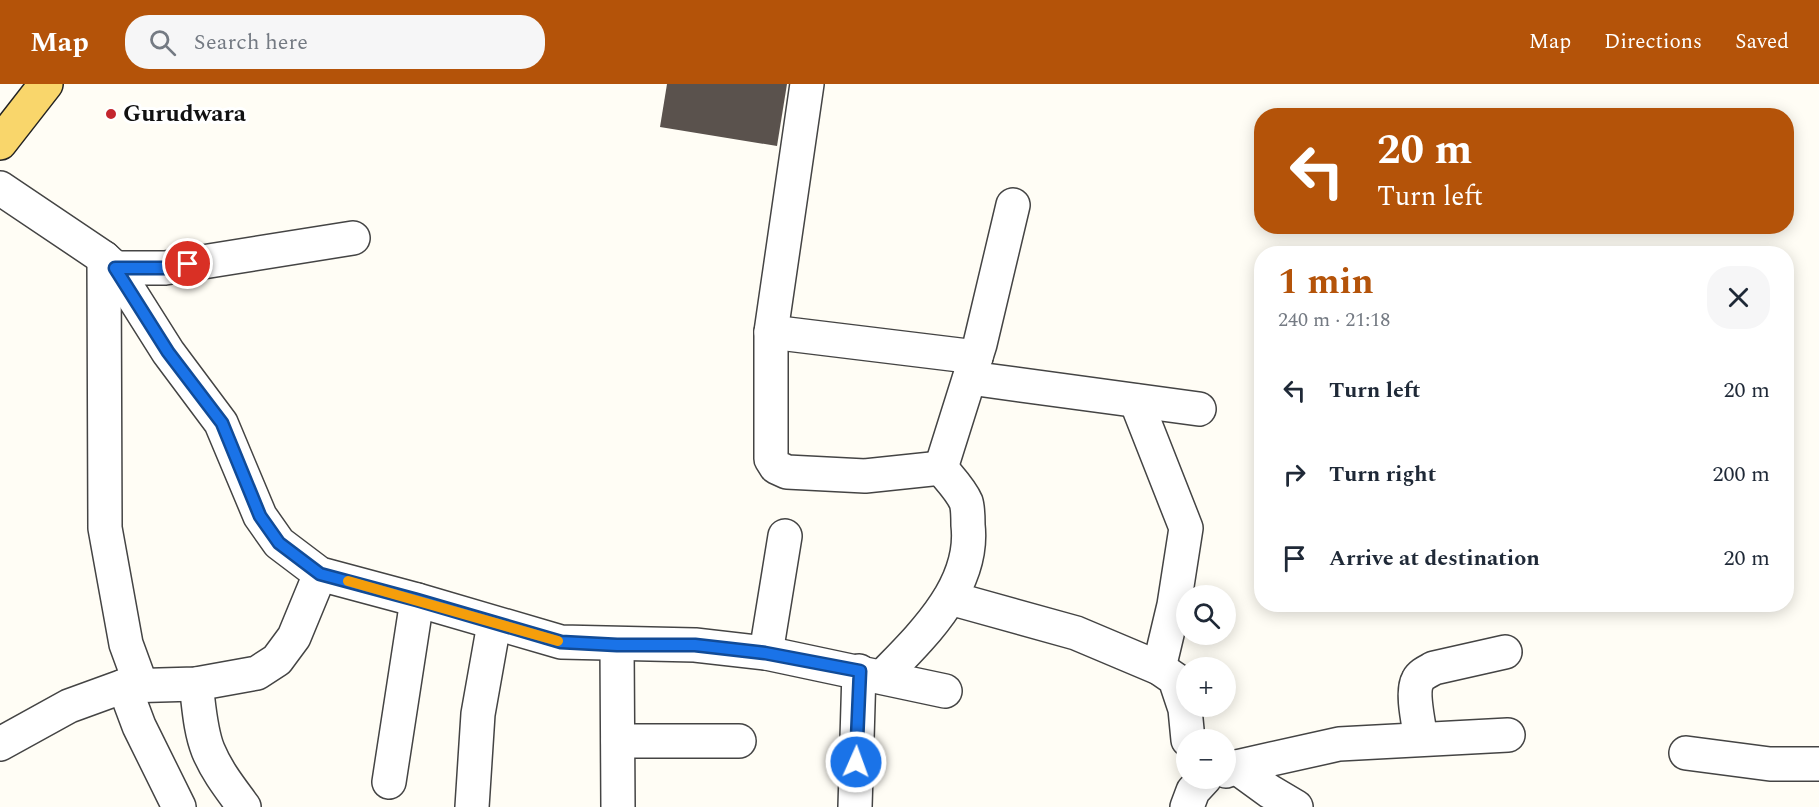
<!DOCTYPE html>
<meta charset="utf-8">
<style>
body{margin:0;font-family:Spectral,serif;background:#f6f6f7;color:#1f2937;height:100vh;display:flex;flex-direction:column;font-size:22px;white-space:nowrap}
*{box-sizing:border-box;margin:0}
p{font-size:20px;color:#747a83}
.icon{flex:none;width:33px;height:33px;fill:none;stroke:currentColor;stroke-width:2;stroke-linecap:round;stroke-linejoin:round}
.map{position:relative;flex:1;overflow:hidden}
.details{position:absolute;left:1254px;top:162px;width:540px;height:366px;display:flex;flex-direction:column;background:#fff;border-radius:24px;box-shadow:0 3px 15px #0003}
.details>*{flex:none}
.top-card{position:absolute;left:1254px;top:24px;width:540px;height:126px;border-radius:24px;box-shadow:0 3px 15px #0003;background:#b45309;color:#fff;overflow:hidden}
.tools{position:absolute;left:1176px;top:501px;display:grid;gap:12px}
.tools a{display:grid;place-items:center;width:60px;height:60px;border-radius:50%;background:#fff;box-shadow:0 3px 15px #0003;font-size:30px}
.pin{position:absolute;display:grid;place-items:center;width:51px;height:51px;color:#fff;margin:-26px;border:3px solid #fff;border-radius:50%;box-shadow:0 2px 6px #0007}
.me{position:absolute;width:66px;margin:-33px;rotate:2deg;stroke-linejoin:round;filter:drop-shadow(0 0 4px #0008)}
.turn{display:flex;align-items:center;gap:21px;height:126px;padding:0 24px;font-size:27px}
.turn .icon{width:78px;height:78px;stroke-width:2.5}
.turn b{display:block;font-size:42px;line-height:51px}
.round{display:grid;place-items:center;flex:none;width:63px;height:63px;border-radius:24px;background:#f6f6f7}
.headline{display:flex;align-items:center;justify-content:space-between;height:102px;padding:0 24px}
h1{font-size:36px;font-weight:700;line-height:45px;color:#b45309}
ul{padding:0;list-style:none}
li{display:flex;align-items:center;gap:18px;height:84px;padding:0 24px}
li div{flex:1}
li b{display:block;font-size:22px}
li em{font-style:normal}
header{display:flex;align-items:center;gap:36px;box-sizing:border-box;height:84px;padding:0 30px;background:#b45309;color:#fff}
header strong{font-size:28px}
nav{display:flex;gap:33px;margin-inline-start:auto;font-size:21px}
.search{width:420px;height:54px;background:#f6f6f7;display:flex;align-items:center;gap:15px;box-sizing:border-box;padding:0 21px;border-radius:24px;color:#747a83;font-size:22px}
.map>svg:first-child{display:block}
.building{fill:#5a524d}
.lines{fill:none;stroke-linecap:round;stroke-linejoin:round}
.minor-casing{stroke:#444;stroke-width:36}
.major-casing{stroke:#222;stroke-width:36}
.minor{stroke:#fff;stroke-width:33}
.major{stroke:#f9d66b;stroke-width:33}
.route-casing{stroke:#114b97;stroke-width:15}
.route{stroke:#1a73e8;stroke-width:10}
.slow{stroke:#f59e0b;stroke-width:10}
.poi-dot{fill:#c4262e;stroke:#fff;stroke-width:2}
.labels{text-anchor:middle;dominant-baseline:central;stroke-width:6;stroke-linejoin:round;paint-order:stroke}
.poi-label{font-size:24px;font-weight:bold;fill:#111;stroke:#fff;text-anchor:start}
</style>
<header>
<strong>Map</strong>
<div class="search"><svg class="icon" aria-label="search" viewBox="0 0 24 24"><circle cx="10" cy="10" r="6"/><path d="M15 15l6 6"/></svg>Search here</div>
<nav><a>Map</a><a>Directions</a><a>Saved</a></nav>
</header>
<div class="map">
<svg width="1819" height="723" viewBox="0 0 1819 723">
<rect width="100%" height="100%" fill="#fffdf5"/>
<polygon class="building" points="667,0 787,0 777,62 660,43"/>
<g class="lines">
<g class="minor-casing">
<g id="minor">
<polyline points="807,0 771,248 771,375 776,383 787,388 865,392 941,384"/>
<polyline points="0,104 104,174 115,184 168,268 221,339 260,432 279,459 320,490 417,516 561,558 695,561 766,569 945,607"/>
<polyline points="104,174 105,444 126,560 141,601"/>
<polyline points="115,184 165,184 353,154"/>
<polyline points="771,248 976,273"/>
<polyline points="970,294 1199,325"/>
<polyline points="1136,317 1186,444 1174,521 1159,584"/>
<polyline points="941,384 980,260 1013,121"/>
<polyline points="950,514 1076,549 1159,584 1175,595 1185,625 1188,656"/>
<polyline points="617,561 618,723"/>
<polyline points="766,569 785,452"/>
<path d="M883,592C922,552 975,502 968,441C968,434 968,424 966,418C961,406 949,394 941,384"/>
<path d="M196,600C199,622 200,646 208,666C217,688 231,705 244,723"/>
<polyline points="124,602 139,642 179,723"/>
<path d="M1421,655C1419,641 1411,608 1418,596C1421,590 1429,587 1434,584L1505,568"/>
<polyline points="618,657 739,657"/>
<polyline points="0,660 69,622 124,602 196,600 257,589 277,576 294,553 320,490"/>
<polyline points="1686,669 1770,680 1819,680"/>
<polyline points="1236,683 1269,707 1296,723"/>
<polyline points="1226,687 1236,683 1339,660 1508,651"/>
<polyline points="389,698 417,516"/>
<polyline points="472,723 478,630 494,540"/>
<polyline points="855,723 859,587"/>
<polyline points="1187,723 1193,707 1205,694"/>
</g>
</g>
<g class="major-casing">
<polyline id="major" points="0,59 46,0"/>
</g>
<use href="#minor" class="minor"/>
<use href="#major" class="major"/>
</g>
<g class="lines">
<g class="route-casing">
<polyline id="route" points="188,180 165,184 115,184 168,268 222,339 260,432 279,459 320,490 417,516 561,558 617,561 695,561 765,569 860,587 856,678"/>
</g>
<use href="#route" class="route"/>
<polyline class="slow" points="348,497 558,557"/>
</g>
<circle class="poi-dot" cx="111" cy="30" r="6"/>
<g class="labels">
<g class="poi-label">
<text x="123" y="30">Gurudwara</text>
</g>
</g>
</svg>
<div class="tools">
<a><svg class="icon" aria-label="search" viewBox="0 0 24 24"><circle cx="10" cy="10" r="6"/><path d="M15 15l6 6"/></svg></a>
<a>+</a>
<a>−</a>
</div>
<div class="pin" style="left:188px;top:180px;background:#d93025"><svg class="icon" aria-label="arrive" viewBox="0 0 24 24"><path d="M6 21V4h12l-3 4 3 4H6"/></svg></div>
<svg class="me" style="left:856px;top:678px" viewBox="-20 -20 40 40"><circle r="17" fill="#1a73e8" stroke="#fff" stroke-width="3"/><path d="M0-11L8 9 0 5-8 9z" fill="#fff"/></svg>
<div class="top-card">
<div class="turn"><svg class="icon" aria-label="left" viewBox="0 0 24 24"><path d="M17 20v-9H6M10 6l-5 5 5 5"/></svg><div><b>20 m</b>Turn left</div></div>
</div>
<section class="details">
<div class="headline"><div><h1>1 min</h1><p>240 m · 21:18</p></div><a class="round"><svg class="icon" aria-label="close" viewBox="0 0 24 24"><path d="M6 6l12 12M18 6L6 18"/></svg></a></div>
<ul>
<li><svg class="icon" aria-label="left" viewBox="0 0 24 24"><path d="M17 20v-9H6M10 6l-5 5 5 5"/></svg><div><b>Turn left</b></div><em>20 m</em></li>
<li><svg class="icon" aria-label="right" viewBox="0 0 24 24"><path d="M7 20v-9h11M14 6l5 5-5 5"/></svg><div><b>Turn right</b></div><em>200 m</em></li>
<li><svg class="icon" aria-label="arrive" viewBox="0 0 24 24"><path d="M6 21V4h12l-3 4 3 4H6"/></svg><div><b>Arrive at destination</b></div><em>20 m</em></li>
</ul>
</section>
</div>
